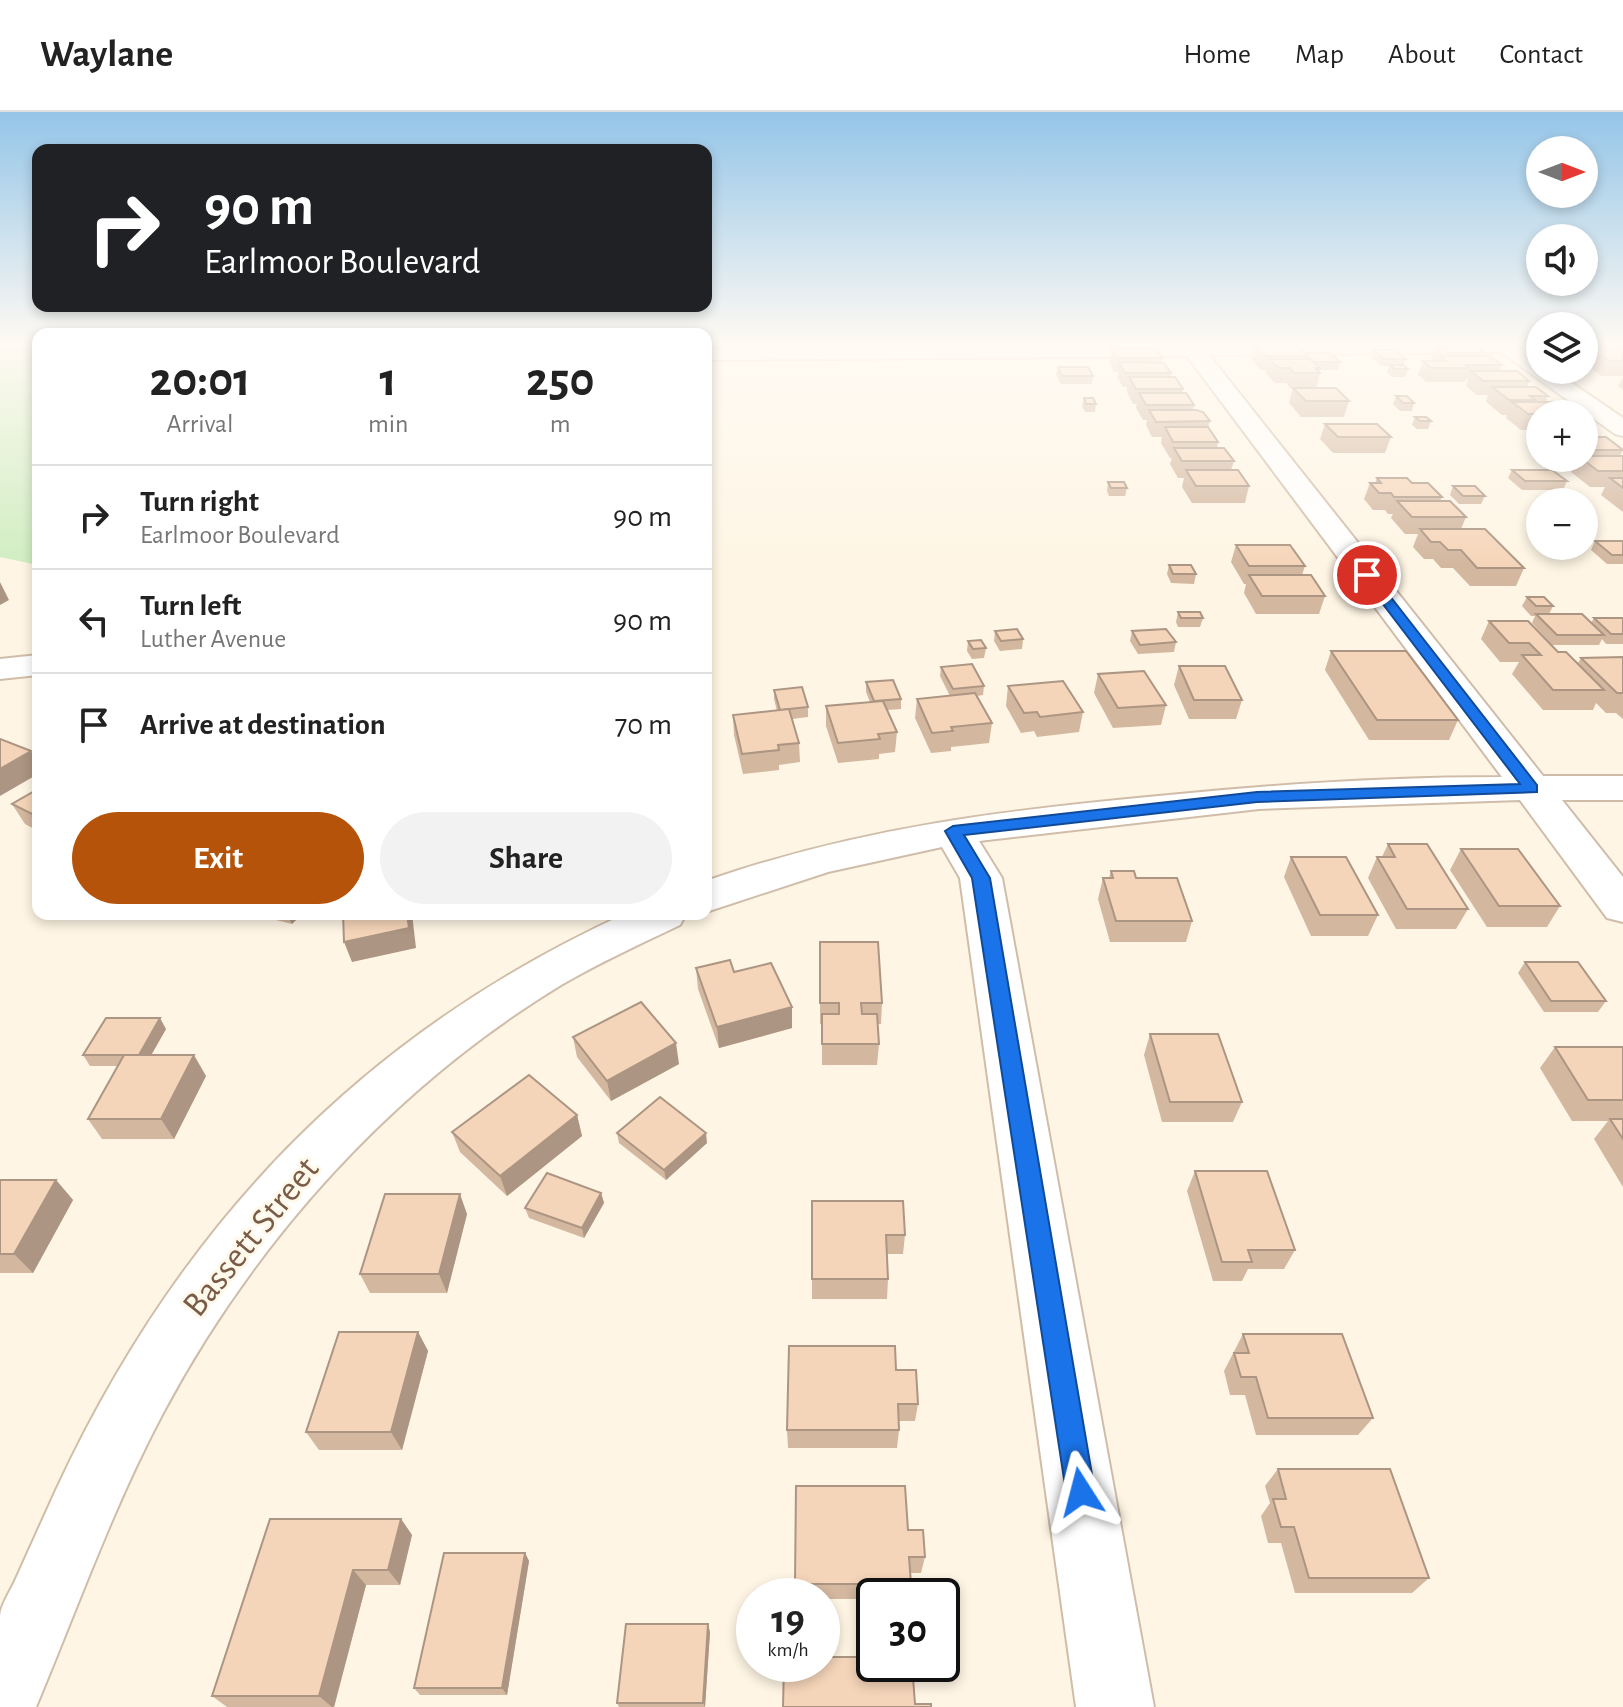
<!DOCTYPE html>
<meta charset="utf-8">
<style>
body{margin:0;font-family:"Alegreya Sans",sans-serif;background:#f2f2f2;color:#222;height:100vh;display:flex;flex-direction:column;font-size:30px;white-space:nowrap}
*{box-sizing:border-box;margin:0}
p{font-size:26px;color:#767676}
.icon{flex:none;width:44px;height:44px;fill:none;stroke:currentColor;stroke-width:2;stroke-linecap:round;stroke-linejoin:round}
.map{position:relative;flex:1;overflow:hidden}
.side{position:absolute;left:32px;top:216px;width:680px;height:592px;display:flex;flex-direction:column;background:#fff;border-radius:16px;box-shadow:0 4px 12px #0003}
.side>*{flex:none}
.hud{position:absolute;left:32px;top:32px;width:680px;height:168px;border-radius:16px;box-shadow:0 4px 12px #0003;background:#202124;color:#fff;overflow:hidden}
.needle{width:52px;rotate:90deg}
.buttons{position:absolute;left:1526px;top:24px;display:grid;gap:16px}
.buttons a{display:grid;place-items:center;width:72px;height:72px;border-radius:50%;background:#fff;box-shadow:0 4px 12px #0003;font-size:40px}
.speed{position:absolute;left:736px;top:1466px;display:flex;gap:16px;font-size:40px;font-weight:700;text-align:center}
.speed>*{display:grid;place-content:center;width:104px;height:104px;border-radius:50%;background:#fff;box-shadow:0 4px 12px #0003;line-height:1}
.speed small{font-size:20px;font-weight:400}
.speed .limit{border:4px solid #111;border-radius:12px;background:#fff;color:#111}
.pin{position:absolute;display:grid;place-items:center;width:68px;height:68px;color:#fff;margin:-34px;border:4px solid #fff;border-radius:50%;box-shadow:0 2px 8px #0007}
.me{position:absolute;width:88px;margin:-44px;rotate:351deg;stroke-linejoin:round;filter:drop-shadow(0 0 6px #0008)}
.turn{display:flex;align-items:center;gap:28px;height:168px;padding:0 40px;font-size:36px}
.turn .icon{width:104px;height:104px;stroke-width:2.5}
.turn b{display:block;font-size:56px;line-height:68px}
.eta{display:flex;justify-content:space-evenly;align-items:center;height:136px;text-align:center}
.eta b{font-size:48px;font-weight:600;line-height:56px}
.button{display:flex;gap:16px;margin-top:auto;padding:16px 40px}
.button a{flex:1;height:92px;border-radius:48px;background:#b45309;color:#fff;font-size:32px;font-weight:600;line-height:92px;text-align:center}
.button a+a{background:#f2f2f2;color:#222}
ul{padding:0;list-style:none}
li{display:flex;align-items:center;gap:24px;height:104px;padding:0 40px;border-top:2px solid #e0e0e0}
li div{flex:1}
li b{display:block;font-size:30px}
li em{font-style:normal}
header{display:flex;align-items:center;gap:48px;box-sizing:border-box;height:112px;padding:0 40px;background:#fff;border-bottom:2px solid #e0e0e0}
header strong{font-size:38px}
nav{display:flex;gap:44px;margin-inline-start:auto;font-size:28px}
.map>svg:first-child{display:block}
.green{fill:#d0edc1}
.lines{fill:none;stroke-linecap:round;stroke-linejoin:round}
.street-casing{stroke:#d0bda9;stroke-width:4}
.street{fill:#fff;fill-rule:evenodd}
.wall{fill:#d3b79f}
.shaded-wall{fill:#ac9582}
.building{fill:#f5d5b9;stroke:#ac9582;stroke-width:2}
.route{fill:#1a73e8;stroke:#114b97;stroke-width:2}
.labels{text-anchor:middle;dominant-baseline:central;stroke-width:6;stroke-linejoin:round;paint-order:stroke}
.near-street-label{font-size:36px;fill:#795c47;stroke:#fff9ec}
</style>
<header>
<strong>Waylane</strong>
<nav><a>Home</a><a>Map</a><a>About</a><a>Contact</a></nav>
</header>
<div class="map">
<svg width="1623" height="1595" viewBox="0 0 1623 1595">
<rect width="100%" height="100%" fill="#fef5e4"/>
<polygon class="green" points="0,231 38,231 38,453 0,445"/>
<g class="lines">
<g class="street-casing">
<g id="street">
<path d="M1186,231H1540V240H1527L1540,249V258H1553L1623,306V324L1615,322L1501,240L1209,243L1543,664H1623V688H1562L1623,765V810L1607,806L1520,688L1259,697L979,729L1002,766L1154,1595H1076L960,766L942,735L828,760L706,800V769C861,715 1007,698 1169,683C1280,672 1390,665 1502,665L1187,244L706,248V236Z"/>
<polygon points="38,543 38,563 0,567 0,547"/>
<path d="M625,802H686L680,813C640,832 599,851 561,873C392,976 256,1127 163,1301C113,1395 77,1497 36,1595H0C0,1566 0,1533 0,1504C1,1493 9,1481 14,1471C28,1440 42,1409 56,1378C178,1115 360,923 625,802Z"/>
</g>
</g>
<use href="#street" class="street"/>
</g>
<g class="wall">
<polygon points="1584,232 1623,236 1623,264 1602,264 1584,252"/>
<polygon points="1254,233 1305,241 1340,250 1338,258 1319,258 1319,260 1320,261 1316,276 1290,276 1286,271 1275,271 1266,261 1266,258 1261,258 1251,247"/>
<polygon points="1436,233 1486,241 1485,244 1502,253 1499,259 1529,269 1527,275 1548,284 1540,302 1540,332 1529,323 1531,318 1521,318 1506,306 1507,303 1502,303 1486,290 1488,283 1477,283 1466,274 1468,267 1466,267 1464,270 1426,270 1418,263 1423,249 1433,249 1431,247"/>
<polygon points="1111,236 1162,246 1161,251 1171,261 1170,265 1183,277 1182,281 1194,293 1193,298 1210,309 1208,316 1218,330 1217,336 1234,349 1231,358 1249,374 1245,391 1192,391 1182,375 1184,366 1178,366 1170,352 1172,346 1170,346 1161,331 1162,325 1152,325 1146,313 1147,308 1143,308 1136,296 1137,292 1133,292 1127,280 1127,275 1123,275 1117,265 1118,260 1114,260 1109,250"/>
<polygon points="1373,238 1406,247 1403,253 1408,257 1405,265 1392,265 1387,260 1389,254 1381,254 1371,245"/>
<polygon points="1058,255 1093,264 1092,272 1061,272 1056,263"/>
<polygon points="1623,265 1623,278 1618,274"/>
<polygon points="1293,276 1349,289 1344,305 1301,305 1289,291"/>
<polygon points="1396,284 1414,291 1412,299 1400,299 1393,292"/>
<polygon points="1084,286 1096,292 1095,300 1085,300 1082,294"/>
<polygon points="1415,305 1431,309 1428,317 1417,317 1412,313"/>
<polygon points="1325,312 1391,325 1385,341 1333,341 1320,327"/>
<polygon points="1584,312 1595,320 1593,325 1623,338 1620,344 1623,344 1623,400 1601,383 1605,375 1590,375 1571,360 1574,354 1567,354 1557,346 1584,346"/>
<polygon points="1512,358 1567,369 1563,378 1522,378 1508,366"/>
<polygon points="1377,366 1412,371 1442,385 1440,389 1466,405 1461,417 1524,456 1516,474 1470,474 1453,456 1441,456 1433,447 1424,447 1413,435 1418,422 1405,422 1391,406 1393,402 1388,402 1385,398 1373,398 1364,387 1370,371 1375,371"/>
<polygon points="1108,370 1127,376 1125,384 1109,384 1107,379"/>
<polygon points="1453,374 1485,384 1481,392 1459,392 1450,383"/>
<polygon points="1595,429 1623,429 1623,452 1607,452 1591,438"/>
<polygon points="1236,433 1305,454 1302,463 1325,484 1319,502 1256,502 1244,481 1246,472 1244,472 1231,450"/>
<polygon points="1169,453 1196,462 1194,472 1171,471 1167,462"/>
<polygon points="1527,485 1553,494 1549,502 1591,511 1594,506 1623,506 1623,532 1606,532 1602,527 1599,533 1552,533 1532,511 1535,504 1531,504 1522,494"/>
<polygon points="1178,500 1203,506 1200,515 1178,515 1176,510"/>
<polygon points="1489,509 1558,540 1578,551 1581,546 1623,545 1623,607 1616,601 1606,601 1596,591 1593,598 1543,598 1512,562 1519,550 1500,550 1481,527"/>
<polygon points="995,519 1023,527 1022,537 1000,539 994,529"/>
<polygon points="1132,519 1176,530 1174,540 1138,542 1130,529"/>
<polygon points="968,529 986,536 984,546 972,547 967,539"/>
<polygon points="1331,539 1458,608 1449,628 1369,628 1325,558"/>
<polygon points="1179,554 1242,588 1236,607 1189,607 1174,573"/>
<polygon points="941,555 984,574 983,583 977,584 992,611 989,631 951,635 951,639 931,641 915,606 917,587 950,584 940,564"/>
<polygon points="1098,562 1166,593 1161,613 1113,616 1094,581"/>
<polygon points="866,570 901,587 901,597 887,598 897,620 895,640 879,642 879,647 838,651 826,614 826,594 870,590 866,580"/>
<polygon points="1008,574 1083,600 1079,620 1037,625 1034,619 1021,621 1006,594"/>
<polygon points="774,578 808,595 808,605 792,607 799,631 800,650 779,653 779,658 743,662 734,623 733,603 777,599 774,587"/>
<polygon points="706,633 708,661 706,661"/>
<polygon points="38,677 38,719 25,712 12,692"/>
<polygon points="1388,732 1468,797 1456,817 1396,817 1368,766 1377,745 1382,745"/>
<polygon points="1461,737 1560,794 1547,815 1487,815 1450,758"/>
<polygon points="1291,745 1378,803 1368,824 1311,824 1284,765"/>
<polygon points="1111,759 1136,766 1192,809 1186,830 1110,830 1098,787 1103,766 1109,766"/>
<polygon points="252,802 302,802 292,812"/>
<polygon points="820,830 882,891 881,912 877,912 879,932 877,953 822,953 822,912 820,912"/>
<polygon points="1525,850 1606,889 1598,900 1544,900 1518,861"/>
<polygon points="696,856 792,895 792,916 719,936 698,877"/>
<polygon points="166,917 151,943 206,964 174,1027 102,1027 88,1007 118,954 90,954 83,943"/>
<polygon points="1150,922 1242,990 1233,1010 1162,1010 1144,943"/>
<polygon points="573,925 679,952 611,989 577,945"/>
<polygon points="1555,935 1623,935 1623,1075 1594,1027 1608,1009 1572,1009 1540,956"/>
<polygon points="577,1003 582,1024 507,1084 460,1040 452,1020"/>
<polygon points="617,1021 707,1031 666,1068 619,1031"/>
<polygon points="1195,1059 1295,1138 1284,1157 1248,1157 1242,1169 1213,1169 1187,1079"/>
<polygon points="0,1068 56,1068 73,1088 33,1161 0,1161"/>
<polygon points="601,1081 604,1091 584,1126 529,1106 525,1096"/>
<polygon points="812,1089 905,1123 903,1142 887,1142 888,1167 887,1187 812,1187"/>
<polygon points="467,1102 447,1181 370,1181 360,1162"/>
<polygon points="418,1220 428,1239 402,1338 319,1338 306,1320"/>
<polygon points="1243,1222 1373,1306 1358,1323 1256,1323 1245,1283 1230,1283 1224,1259"/>
<polygon points="896,1258 918,1292 915,1309 899,1309 899,1318 897,1336 788,1336 787,1318"/>
<polygon points="1278,1357 1429,1466 1412,1481 1295,1481 1281,1431 1268,1431 1261,1404 1270,1391 1265,1374"/>
<polygon points="401,1407 412,1423 400,1473 366,1473 334,1595 227,1595 212,1584"/>
<polygon points="908,1418 925,1445 921,1461 910,1461 911,1472 908,1484 874,1484 874,1487 822,1487 822,1484 795,1484 795,1472"/>
<polygon points="525,1441 529,1449 507,1583 420,1583 414,1576"/>
<polygon points="710,1520 705,1595 619,1595 617,1591"/>
</g>
<g class="shaded-wall">
<polygon points="0,470 9,488 0,493"/>
<polygon points="31,639 38,652 38,662 0,684 0,657"/>
<polygon points="287,802 302,802 292,812"/>
<polygon points="407,802 412,802 416,836 352,850 344,830"/>
<polygon points="792,895 792,916 719,936 717,915"/>
<polygon points="160,906 166,917 145,954 139,943"/>
<polygon points="676,931 679,952 611,989 607,969"/>
<polygon points="194,943 206,964 174,1027 161,1007"/>
<polygon points="577,1003 582,1024 507,1084 500,1064"/>
<polygon points="706,1021 707,1031 666,1068 664,1058"/>
<polygon points="56,1068 73,1088 33,1161 14,1142"/>
<polygon points="601,1081 604,1091 584,1126 582,1116"/>
<polygon points="460,1082 467,1102 447,1181 439,1162"/>
<polygon points="418,1220 428,1239 402,1338 391,1320"/>
<polygon points="401,1407 412,1423 400,1473 388,1458"/>
<polygon points="525,1441 529,1449 507,1583 502,1576"/>
<polygon points="353,1458 366,1473 334,1595 332,1595 319,1584"/>
<polygon points="708,1512 710,1520 705,1595 703,1591"/>
</g>
<g class="building">
<polygon points="1584,232 1618,232 1623,236 1623,249 1609,249 1584,234"/>
<polygon points="1254,233 1297,233 1308,244 1264,244"/>
<polygon points="1436,233 1475,233 1486,241 1447,241"/>
<polygon points="1111,236 1155,236 1162,246 1117,246"/>
<polygon points="1373,238 1395,238 1406,247 1383,247"/>
<polygon points="1305,241 1330,241 1340,250 1314,250"/>
<polygon points="1440,244 1490,244 1502,253 1466,253 1470,256 1431,256 1423,249 1446,249"/>
<polygon points="1269,247 1310,247 1320,256 1315,256 1320,261 1294,261 1290,256 1279,256"/>
<polygon points="1119,250 1164,251 1171,261 1125,261"/>
<polygon points="1390,253 1403,253 1408,257 1395,257"/>
<polygon points="1058,255 1088,255 1093,264 1062,264"/>
<polygon points="1471,259 1517,259 1529,269 1483,269"/>
<polygon points="1129,265 1175,265 1183,277 1136,277"/>
<polygon points="1492,275 1536,275 1548,284 1530,284 1535,288 1509,288"/>
<polygon points="1293,276 1336,276 1349,289 1306,289"/>
<polygon points="1139,281 1186,281 1194,293 1146,293"/>
<polygon points="1396,284 1407,284 1414,291 1403,291"/>
<polygon points="1084,286 1093,286 1096,292 1086,292"/>
<polygon points="1512,290 1553,290 1569,302 1528,302"/>
<polygon points="1149,298 1196,298 1203,300 1210,309 1156,310"/>
<polygon points="1415,305 1426,305 1431,309 1420,309"/>
<polygon points="1325,312 1377,312 1391,325 1338,325"/>
<polygon points="1584,312 1595,320 1584,320"/>
<polygon points="1165,315 1208,315 1218,330 1173,330"/>
<polygon points="1584,325 1606,325 1623,338 1584,338"/>
<polygon points="1174,336 1224,336 1234,349 1182,349"/>
<polygon points="1584,344 1623,344 1623,359 1598,359 1581,346 1584,346"/>
<polygon points="1186,358 1238,358 1249,374 1196,374"/>
<polygon points="1512,358 1552,358 1567,369 1525,369"/>
<polygon points="1377,366 1407,366 1412,371 1428,371 1442,385 1394,385 1391,381 1379,381 1370,371 1381,371"/>
<polygon points="1610,366 1623,366 1623,376"/>
<polygon points="1108,370 1124,370 1127,376 1111,376"/>
<polygon points="1453,374 1475,374 1485,384 1463,384"/>
<polygon points="1397,389 1450,389 1466,405 1412,405"/>
<polygon points="1420,417 1485,417 1524,456 1477,456 1461,438 1448,438 1440,430 1431,430"/>
<polygon points="1595,429 1623,429 1623,443 1612,443"/>
<polygon points="1236,433 1290,433 1305,454 1249,454"/>
<polygon points="1169,453 1191,453 1196,462 1173,462"/>
<polygon points="1249,463 1311,463 1325,484 1262,484"/>
<polygon points="1527,485 1544,485 1553,494 1536,494"/>
<polygon points="1178,500 1200,500 1203,506 1181,506"/>
<polygon points="1536,502 1582,502 1604,523 1557,523"/>
<polygon points="1594,506 1623,506 1623,522 1611,522"/>
<polygon points="1489,509 1528,509 1558,540 1566,540 1604,578 1553,578 1522,543 1541,543 1529,531 1509,531"/>
<polygon points="1017,517 1023,527 1001,529 995,519"/>
<polygon points="1166,517 1176,530 1140,533 1132,519"/>
<polygon points="981,528 986,536 973,537 968,529"/>
<polygon points="1331,539 1406,539 1458,608 1377,608"/>
<polygon points="1623,545 1623,581 1617,581 1581,546"/>
<polygon points="972,552 984,574 953,577 941,555"/>
<polygon points="1179,554 1225,554 1242,588 1194,588"/>
<polygon points="1144,559 1166,593 1118,596 1098,562"/>
<polygon points="893,568 901,587 874,589 866,570"/>
<polygon points="1063,569 1083,600 1040,605 1037,600 1024,601 1008,574"/>
<polygon points="802,575 808,595 780,598 774,578"/>
<polygon points="975,581 992,611 951,615 953,619 932,621 917,587"/>
<polygon points="883,589 897,620 878,622 880,627 838,631 826,594"/>
<polygon points="789,597 799,631 778,633 779,638 742,642 733,603"/>
<polygon points="0,627 31,639 0,657"/>
<polygon points="38,677 38,705 12,692"/>
<polygon points="1388,732 1427,732 1468,797 1407,797 1377,745 1395,745"/>
<polygon points="1461,737 1518,737 1560,794 1499,794"/>
<polygon points="1291,745 1346,745 1378,803 1320,803"/>
<polygon points="1111,759 1134,759 1136,766 1177,766 1192,809 1116,809 1103,766 1113,766"/>
<polygon points="343,802 407,802 409,816 344,830"/>
<polygon points="820,830 878,830 882,891 861,891 862,902 877,902 879,932 822,932 822,902 839,902 839,891 820,891"/>
<polygon points="730,848 734,860 771,851 792,895 717,915 696,856"/>
<polygon points="1525,850 1578,850 1606,889 1551,889"/>
<polygon points="641,890 676,931 607,969 573,925"/>
<polygon points="106,906 160,906 139,943 83,943"/>
<polygon points="1150,922 1218,922 1242,990 1170,990"/>
<polygon points="1555,935 1623,935 1623,988 1588,988"/>
<polygon points="124,943 194,943 161,1007 88,1007"/>
<polygon points="529,963 577,1003 500,1064 452,1020"/>
<polygon points="660,985 706,1021 664,1058 617,1021"/>
<polygon points="1610,1007 1623,1007 1623,1027"/>
<polygon points="1195,1059 1267,1059 1295,1138 1248,1138 1252,1150 1222,1150"/>
<polygon points="547,1061 601,1081 582,1116 525,1096"/>
<polygon points="0,1068 56,1068 14,1142 0,1142"/>
<polygon points="385,1082 460,1082 439,1162 360,1162"/>
<polygon points="812,1089 903,1089 905,1123 886,1123 888,1167 812,1167"/>
<polygon points="339,1220 418,1220 391,1320 306,1320"/>
<polygon points="1243,1222 1342,1222 1373,1306 1268,1306 1256,1265 1241,1265 1234,1241 1249,1241"/>
<polygon points="789,1234 895,1234 896,1258 916,1258 918,1292 898,1292 899,1318 787,1318"/>
<polygon points="1278,1357 1390,1357 1429,1466 1309,1466 1294,1415 1281,1415 1273,1387 1286,1387"/>
<polygon points="796,1374 905,1374 908,1418 923,1418 925,1445 909,1445 911,1472 795,1472"/>
<polygon points="270,1407 401,1407 388,1458 353,1458 319,1584 212,1584"/>
<polygon points="444,1441 525,1441 502,1576 414,1576"/>
<polygon points="626,1512 708,1512 703,1591 617,1591"/>
<polygon points="822,1545 874,1545 874,1552 912,1552 915,1592 931,1592 931,1595 783,1595 784,1552 822,1552"/>
</g>
<linearGradient id="sky" x2="0" y2="1"><stop stop-color="#94c5e8"/><stop offset="0.51" stop-color="#fffaf3"/><stop offset="1" stop-color="#fffaf3" stop-opacity="0"/></linearGradient>
<rect width="1623" height="455" fill="url(#sky)"/>
<polygon class="route" points="1367,459 1372,461 1537,673 1537,680 1257,690 964,723 990,766 1095,1380 1091,1390 1081,1394 1071,1390 1066,1380 972,766 945,719 953,714 1257,680 1520,672 1363,466 1361,463"/>
<g class="labels">
<g class="near-street-label">
<text transform="translate(251 1125) rotate(-51)">Bassett Street</text>
</g>
</g>
</svg>
<div class="buttons">
<a><svg class="needle" viewBox="-14 -14 28 28"><path d="M0-13l5 13h-10z" fill="#e53935"/><path d="M0 13l5-13h-10z" fill="#767676"/></svg></a>
<a><svg class="icon" aria-label="sound" viewBox="0 0 24 24"><path d="M4 9h4l5-4v14l-5-4H4zM17 9q2 3 0 6"/></svg></a>
<a><svg class="icon" aria-label="layers" viewBox="0 0 24 24"><path d="M12 4l9 5-9 5-9-5zM3 14l9 5 9-5"/></svg></a>
<a>+</a>
<a>−</a>
</div>
<div class="speed"><div>19<small>km/h</small></div><div class="limit">30</div></div>
<div class="pin" style="left:1367px;top:463px;background:#d93025"><svg class="icon" aria-label="arrive" viewBox="0 0 24 24"><path d="M6 21V4h12l-3 4 3 4H6"/></svg></div>
<svg class="me" style="left:1081px;top:1380px" viewBox="-20 -20 40 40"><path d="M0-17L14 15 0 8-14 15z" fill="#1a73e8" stroke="#fff" stroke-width="4"/></svg>
<div class="hud">
<div class="turn"><svg class="icon" aria-label="right" viewBox="0 0 24 24"><path d="M7 20v-9h11M14 6l5 5-5 5"/></svg><div><b>90 m</b>Earlmoor Boulevard</div></div>
</div>
<section class="side">
<div class="eta">
<div><b>20:01</b><p>Arrival</p></div>
<div><b>1</b><p>min</p></div>
<div><b>250</b><p>m</p></div>
</div>
<ul>
<li><svg class="icon" aria-label="right" viewBox="0 0 24 24"><path d="M7 20v-9h11M14 6l5 5-5 5"/></svg><div><b>Turn right</b><p>Earlmoor Boulevard</p></div><em>90 m</em></li>
<li><svg class="icon" aria-label="left" viewBox="0 0 24 24"><path d="M17 20v-9H6M10 6l-5 5 5 5"/></svg><div><b>Turn left</b><p>Luther Avenue</p></div><em>90 m</em></li>
<li><svg class="icon" aria-label="arrive" viewBox="0 0 24 24"><path d="M6 21V4h12l-3 4 3 4H6"/></svg><div><b>Arrive at destination</b></div><em>70 m</em></li>
</ul>
<div class="button"><a>Exit</a><a>Share</a></div>
</section>
</div>
